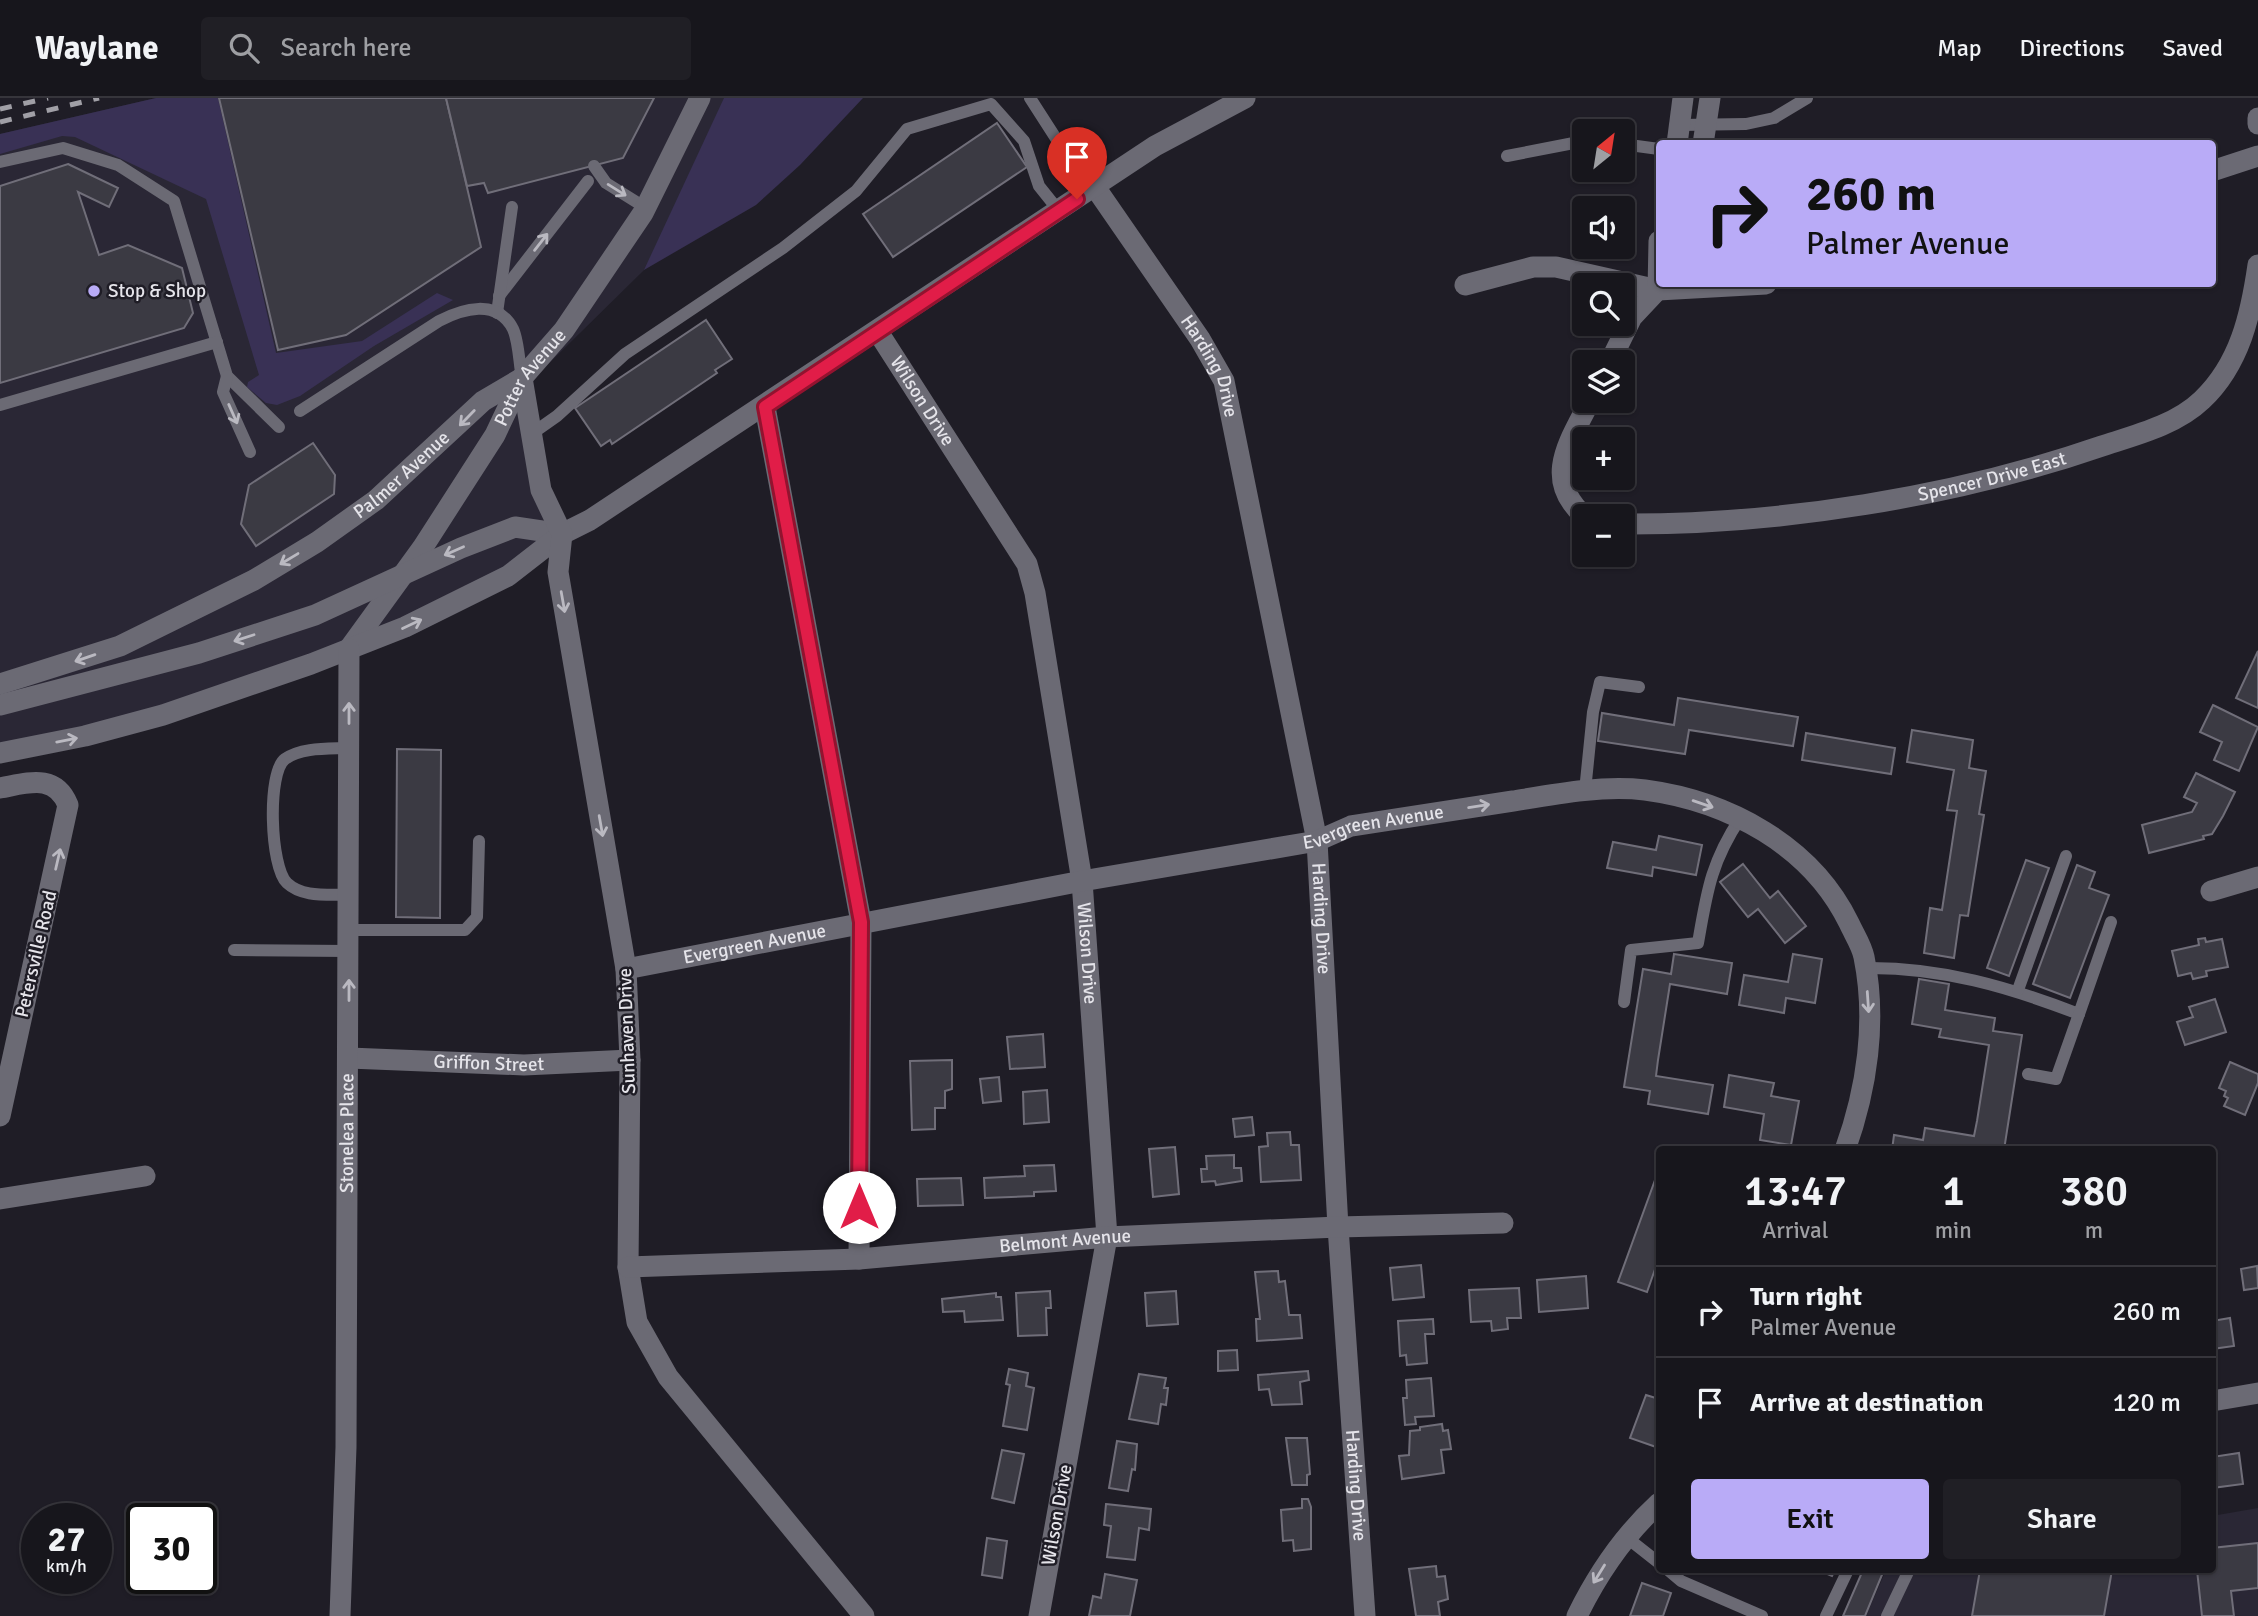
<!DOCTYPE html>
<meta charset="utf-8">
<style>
body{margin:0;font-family:Signika,sans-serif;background:#201f25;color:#f1f3f6;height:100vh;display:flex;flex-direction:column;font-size:26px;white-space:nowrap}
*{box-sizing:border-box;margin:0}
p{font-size:23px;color:#9e9fa3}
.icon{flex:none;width:38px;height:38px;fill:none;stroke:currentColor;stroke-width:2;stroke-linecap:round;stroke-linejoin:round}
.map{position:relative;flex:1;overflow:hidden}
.panel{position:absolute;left:1656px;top:1048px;width:560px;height:427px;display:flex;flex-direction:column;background:#17161c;border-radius:7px;box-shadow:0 2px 5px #0004,0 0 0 2px #36353b}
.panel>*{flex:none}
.hud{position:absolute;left:1656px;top:42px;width:560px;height:147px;border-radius:7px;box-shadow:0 2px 5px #0004,0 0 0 2px #36353b;background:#b9abf7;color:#111;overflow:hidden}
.needle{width:46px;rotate:30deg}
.fabs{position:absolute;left:1572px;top:21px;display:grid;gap:14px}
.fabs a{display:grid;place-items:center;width:63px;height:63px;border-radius:7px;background:#17161c;box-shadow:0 2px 5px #0004,0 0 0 2px #36353b;font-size:35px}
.speed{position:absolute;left:21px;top:1405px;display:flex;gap:14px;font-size:35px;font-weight:700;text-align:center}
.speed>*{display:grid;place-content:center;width:91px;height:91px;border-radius:50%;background:#17161c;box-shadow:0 2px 5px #0004,0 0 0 2px #36353b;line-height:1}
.speed small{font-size:18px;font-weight:400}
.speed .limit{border:4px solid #111;border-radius:10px;background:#fff;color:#111}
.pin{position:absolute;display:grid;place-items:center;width:60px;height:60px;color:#fff;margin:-72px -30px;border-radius:50% 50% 50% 0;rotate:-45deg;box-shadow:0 0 7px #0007}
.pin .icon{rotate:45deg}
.me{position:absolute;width:77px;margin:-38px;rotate:0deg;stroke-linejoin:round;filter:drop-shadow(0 0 5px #0008)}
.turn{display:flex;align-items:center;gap:24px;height:147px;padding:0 35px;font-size:32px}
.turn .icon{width:91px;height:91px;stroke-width:2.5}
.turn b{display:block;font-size:49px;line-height:60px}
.eta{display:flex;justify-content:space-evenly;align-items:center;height:119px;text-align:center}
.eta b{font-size:42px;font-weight:600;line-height:49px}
.primary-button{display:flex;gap:14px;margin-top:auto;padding:14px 35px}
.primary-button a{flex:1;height:80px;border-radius:7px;background:#b9abf7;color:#111;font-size:28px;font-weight:600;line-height:80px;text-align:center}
.primary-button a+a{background:#201f25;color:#f1f3f6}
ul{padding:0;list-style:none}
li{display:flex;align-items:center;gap:21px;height:91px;padding:0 35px;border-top:2px solid #36353b}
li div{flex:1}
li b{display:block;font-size:26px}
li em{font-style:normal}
header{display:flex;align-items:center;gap:42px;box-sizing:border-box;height:98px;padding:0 35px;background:#17161c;border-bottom:2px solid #36353b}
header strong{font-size:33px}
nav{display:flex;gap:38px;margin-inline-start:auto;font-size:24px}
.search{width:490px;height:63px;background:#201f25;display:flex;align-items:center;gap:18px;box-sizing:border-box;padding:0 24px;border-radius:7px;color:#9e9fa3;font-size:26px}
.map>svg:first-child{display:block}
.built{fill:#2a2735}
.green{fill:#393155}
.building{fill:#3b3a43;stroke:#706e79;stroke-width:2}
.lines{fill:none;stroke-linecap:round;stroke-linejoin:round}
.lane{stroke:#6b6a74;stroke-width:12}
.street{stroke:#6b6a74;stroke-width:21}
.secondary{stroke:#6b6a74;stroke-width:21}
.rail{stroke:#a09fa6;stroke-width:5;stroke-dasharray:12 12;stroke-linecap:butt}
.oneway{stroke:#bab9c1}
.route-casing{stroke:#92132f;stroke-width:18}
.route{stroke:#e11d48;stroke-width:12}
.poi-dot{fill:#b9abf7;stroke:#1f1d26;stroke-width:2.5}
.labels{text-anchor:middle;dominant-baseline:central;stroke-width:5;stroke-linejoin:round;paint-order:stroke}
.poi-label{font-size:19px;fill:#e5e4ea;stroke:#1f1d26;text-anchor:start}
.street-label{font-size:19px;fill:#e5e4ea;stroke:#1f1d26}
</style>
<header>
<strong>Waylane</strong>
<div class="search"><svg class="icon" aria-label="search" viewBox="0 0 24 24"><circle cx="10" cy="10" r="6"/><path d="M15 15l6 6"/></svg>Search here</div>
<nav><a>Map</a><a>Directions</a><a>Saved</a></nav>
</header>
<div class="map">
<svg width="2258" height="1518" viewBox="0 0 2258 1518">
<rect width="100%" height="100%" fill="#1f1d26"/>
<g class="built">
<polygon points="156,0 819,0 520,294 557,445 399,536 0,657 0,36"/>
<polygon points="2258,1410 2258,1518 1866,1518 1886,1472 2212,1472 2212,1418"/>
</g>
<g class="green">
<polygon points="156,0 218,0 276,255 362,243 437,195 453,202 374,248 300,298 277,307 266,305 247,289 248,284 259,277 206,101 75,39 62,38 0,56 0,36"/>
<polygon points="724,0 863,0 800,67 756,107 644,172"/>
</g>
<g class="building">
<polygon points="219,0 446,0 481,149 346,237 278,252"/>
<polygon points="446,0 654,0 623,60 488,95 484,85 467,88"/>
<polygon points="997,25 1027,69 893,159 863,116"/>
<polygon points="68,66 118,90 109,109 78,94 99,157 128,147 182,170 193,215 184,230 0,285 0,88"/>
<polygon points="706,222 732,261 715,272 717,275 612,346 610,342 601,348 575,310"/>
<polygon points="313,345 335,377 334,396 256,448 241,426 249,387"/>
<polygon points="2258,553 2258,610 2236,600"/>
<polygon points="1678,600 1798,619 1793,648 1689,632 1685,656 1598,643 1602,615 1674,627"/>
<polygon points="2213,607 2258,629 2239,673 2214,662 2222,644 2200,634"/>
<polygon points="1912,632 1973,642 1969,670 1986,673 1979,716 1984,717 1968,818 1960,817 1954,860 1924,855 1930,810 1942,812 1957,713 1947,712 1954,672 1907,664"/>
<polygon points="1806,635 1895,650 1891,676 1802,662"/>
<polygon points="397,651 441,652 440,820 396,819"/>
<polygon points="2196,675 2235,694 2223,718 2212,736 2203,738 2204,741 2149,755 2142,727 2192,714 2197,705 2184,699"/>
<polygon points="1659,738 1702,747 1696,777 1653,769 1652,778 1607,770 1613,744 1656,752"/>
<polygon points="2026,762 2049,770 2009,878 1987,870"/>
<polygon points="1743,766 1770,800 1778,793 1806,828 1785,845 1758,811 1748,819 1720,784"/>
<polygon points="2077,767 2095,774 2089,790 2109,797 2070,900 2033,886"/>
<polygon points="2205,840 2206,844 2222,841 2228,869 2206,873 2207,878 2193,881 2191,875 2178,878 2172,853 2199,847 2198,841"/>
<polygon points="1674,856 1732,865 1727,896 1670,886 1658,962 1656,978 1713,987 1708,1016 1648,1006 1650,993 1624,989 1643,871 1671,876"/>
<polygon points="1793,856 1822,861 1815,905 1786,900 1784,915 1739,907 1744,877 1788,884"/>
<polygon points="1919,881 1949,886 1945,912 1995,920 1993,933 2022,937 2004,1052 1892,1052 1894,1037 1923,1042 1925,1030 1974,1038 1977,1023 1989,947 1939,939 1941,931 1912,926"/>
<polygon points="2215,901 2226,934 2185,947 2177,924 2193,919 2189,909"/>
<polygon points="1043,936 1045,969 1010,971 1007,939"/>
<polygon points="952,962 952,991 945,993 945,1010 935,1010 935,1031 912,1032 910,963"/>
<polygon points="2230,964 2258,976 2258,985 2245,1017 2224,1008 2228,1000 2224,998 2226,993 2219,990"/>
<polygon points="1729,977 1774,985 1771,998 1799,1003 1791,1047 1760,1042 1764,1016 1724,1009"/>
<polygon points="999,979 1001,1003 983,1005 980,981"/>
<polygon points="1047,992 1049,1024 1024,1026 1023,994"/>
<polygon points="1252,1019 1254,1037 1235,1039 1233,1021"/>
<polygon points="1290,1034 1291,1047 1299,1047 1301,1082 1261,1084 1259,1049 1268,1048 1267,1035"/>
<polygon points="1175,1049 1179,1096 1153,1099 1149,1051"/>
<polygon points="1234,1057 1234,1070 1241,1070 1242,1083 1216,1087 1215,1083 1202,1084 1201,1071 1207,1071 1206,1058"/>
<polygon points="1054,1067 1056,1093 1034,1094 1034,1098 985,1100 984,1080 1025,1078 1024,1068"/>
<polygon points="1659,1071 1659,1160 1647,1194 1618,1184"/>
<polygon points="961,1080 963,1107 918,1108 917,1081"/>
<polygon points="1421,1167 1424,1199 1393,1202 1390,1170"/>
<polygon points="2257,1168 2258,1190 2244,1192 2241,1171"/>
<polygon points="1278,1173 1279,1184 1285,1183 1289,1217 1300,1217 1302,1240 1257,1243 1256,1221 1260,1221 1255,1174"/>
<polygon points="1586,1178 1588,1210 1539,1214 1537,1182"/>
<polygon points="1519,1190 1521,1220 1507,1220 1508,1231 1492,1233 1491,1223 1471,1224 1469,1192"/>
<polygon points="1050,1193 1051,1210 1046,1210 1047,1237 1018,1238 1016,1195"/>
<polygon points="1176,1193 1178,1226 1147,1228 1145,1195"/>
<polygon points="996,1195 996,1199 1001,1199 1003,1222 965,1224 964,1213 943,1214 942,1201"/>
<polygon points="2230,1220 2234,1248 2212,1251 2212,1223"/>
<polygon points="1433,1221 1434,1236 1425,1236 1427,1265 1407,1267 1406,1257 1400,1258 1398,1223"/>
<polygon points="1237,1252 1238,1272 1218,1273 1218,1253"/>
<polygon points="1009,1271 1028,1275 1026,1288 1034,1290 1027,1332 1003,1328 1010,1287 1006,1286"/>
<polygon points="1308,1273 1309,1282 1300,1284 1302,1306 1272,1307 1269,1291 1259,1292 1258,1277"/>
<polygon points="1139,1276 1166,1280 1164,1290 1168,1290 1166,1307 1161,1306 1158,1326 1129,1321"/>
<polygon points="1431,1280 1434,1318 1415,1319 1416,1326 1405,1327 1403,1300 1407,1300 1406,1282"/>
<polygon points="1646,1297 1659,1301 1659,1350 1630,1340"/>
<polygon points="1442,1326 1443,1333 1448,1332 1451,1351 1441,1352 1444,1375 1402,1381 1399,1358 1409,1357 1410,1333 1420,1332 1420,1329"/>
<polygon points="1286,1340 1307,1340 1310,1376 1307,1377 1307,1387 1292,1387"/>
<polygon points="1117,1343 1137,1346 1135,1372 1132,1371 1128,1393 1109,1390"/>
<polygon points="1002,1352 1024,1356 1014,1405 992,1400"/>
<polygon points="2239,1355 2243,1386 2212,1390 2212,1359"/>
<polygon points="1302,1401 1308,1401 1311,1409 1311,1451 1294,1453 1293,1442 1283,1443 1281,1412 1302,1410"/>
<polygon points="1106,1406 1151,1411 1149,1432 1139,1430 1135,1462 1107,1459 1111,1428 1104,1427"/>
<polygon points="987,1440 1007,1443 1002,1480 982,1477"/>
<polygon points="2258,1445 2258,1490 2231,1493 2234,1518 2202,1518 2197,1472 2212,1472 2212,1450"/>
<polygon points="1436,1468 1437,1479 1445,1478 1448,1501 1438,1504 1440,1518 1416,1518 1409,1471"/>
<polygon points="1818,1472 1835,1472 1832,1478"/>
<polygon points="1863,1472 1884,1472 1865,1518 1843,1518"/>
<polygon points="1980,1472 2112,1472 2104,1518 1972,1518"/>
<polygon points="1105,1476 1137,1482 1130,1518 1089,1518 1093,1498 1101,1500"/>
<polygon points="1642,1485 1671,1495 1663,1518 1630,1518"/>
</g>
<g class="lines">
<g class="lane">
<polyline points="1030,0 1057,42 1095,89"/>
<polyline points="1680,27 1746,26 1774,20 1807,0"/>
<polyline points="1622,46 1659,51"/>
<polyline points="1507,58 1584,43"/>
<polyline points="0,64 63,50 118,67 174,103 227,278 279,329"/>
<polyline points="594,68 606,85 646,110"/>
<polyline points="499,198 588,83"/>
<polyline points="497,215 512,109"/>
<polyline points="227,278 223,294 250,354"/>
<polyline points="0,307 217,244"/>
<path d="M300,313L439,223C462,211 497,200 513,231C519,244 519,266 522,280"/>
<polyline points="530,337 557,318 625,256 783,150 856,93 907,31 991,6 1024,43 1039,88 1059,113"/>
<path d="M349,650C329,651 302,649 285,661C267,674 270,769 287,785C303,800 328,796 349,797"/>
<polyline points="1585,693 1593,614 1600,584 1639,589"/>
<polyline points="349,832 465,832 477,819 479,743"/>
<polyline points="234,852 349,853"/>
<path d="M1865,870C1941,869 2009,889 2079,916L2111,824"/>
<polyline points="2018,892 2066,758"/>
<path d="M1624,904L1631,852L1698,845C1707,793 1711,764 1741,719"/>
<polyline points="2028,976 2056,981 2079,916"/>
<polyline points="1626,1439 1659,1465"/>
<polyline points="1668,1472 1681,1483 1762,1518"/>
<polyline points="1826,1518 1848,1472"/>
<polyline points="1887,1518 1909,1472"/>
</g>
<g class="street">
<polyline points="2258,20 2258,26"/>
<polyline points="1677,46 1683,0"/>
<polyline points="1703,46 1710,0"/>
<polyline points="2212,73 2258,58"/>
<path id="s1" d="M1095,89L1200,241L1224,283L1317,743L1338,1129L1365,1518"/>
<polyline points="1465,187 1533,169 1556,169 1658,192 1766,186"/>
<polyline points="1658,192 1659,143"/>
<path id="s2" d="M878,234L1027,466L1035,495L1082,783L1107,1139L1039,1518"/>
<polyline points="1610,264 1632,219 1663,186"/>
<polyline points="765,309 861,824 859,1161"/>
<path d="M1584,418C1542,380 1570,343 1590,303"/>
<path id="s3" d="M1622,426C1779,427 1954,399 2102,348C2136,337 2176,327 2202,302C2240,266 2251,216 2258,167"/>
<path d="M0,690C28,685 55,675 68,707L0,1018"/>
<polyline points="2211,793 2258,779"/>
<path id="s4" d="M626,871L1082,783L1317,743L1351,728C1405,720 1459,711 1513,703C1555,696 1602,687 1645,692C1728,703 1811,747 1849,825C1854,836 1862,848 1864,859C1877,923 1867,991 1845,1052"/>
<polyline points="630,962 628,1169 637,1224 668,1279 864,1518"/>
<polyline points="0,1101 145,1078"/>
<path id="s5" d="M628,1169L859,1161L1107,1139L1338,1129L1503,1125"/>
<polyline points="2212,1303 2258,1295"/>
<path d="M1577,1518C1598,1475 1623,1438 1659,1405"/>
</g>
<g class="secondary">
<path id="s6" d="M349,551L423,449L495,337L522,280L564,232L643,115L700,0"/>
<path id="s7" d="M0,586L120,548L254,482L317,444L376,402L483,303L522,280"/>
<polyline points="0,607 199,555 315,517 461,450 515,429 562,436"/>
<polyline points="0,655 85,638 163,617 311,566 405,529 508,478 562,436 590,422 1155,48 1245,0"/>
<path id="s8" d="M349,960L524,967L630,962L626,871L558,474L562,436L541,392L522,280"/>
<path id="s9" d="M340,1518L346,1349L349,551"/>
</g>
<g class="rail">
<polyline points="0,11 48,0"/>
<polyline points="0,24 99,0"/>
</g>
</g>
<defs><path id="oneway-shaft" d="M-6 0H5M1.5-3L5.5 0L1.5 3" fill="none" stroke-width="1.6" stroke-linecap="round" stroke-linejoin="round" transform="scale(1.75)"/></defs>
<g class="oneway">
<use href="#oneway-shaft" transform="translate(617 92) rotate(32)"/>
<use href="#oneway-shaft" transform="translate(541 144) rotate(-52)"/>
<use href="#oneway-shaft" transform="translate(233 316) rotate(66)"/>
<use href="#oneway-shaft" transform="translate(467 320) rotate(134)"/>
<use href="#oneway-shaft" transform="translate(454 453) rotate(156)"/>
<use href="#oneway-shaft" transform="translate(289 461) rotate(149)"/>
<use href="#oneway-shaft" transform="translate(563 504) rotate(80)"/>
<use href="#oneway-shaft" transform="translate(412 526) rotate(-25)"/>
<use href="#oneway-shaft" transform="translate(244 540) rotate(162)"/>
<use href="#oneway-shaft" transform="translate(85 560) rotate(161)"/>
<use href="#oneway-shaft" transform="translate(349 615) rotate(-90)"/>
<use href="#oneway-shaft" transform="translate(67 642) rotate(-11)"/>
<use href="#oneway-shaft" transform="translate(1703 706) rotate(19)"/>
<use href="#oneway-shaft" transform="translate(1479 708) rotate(-9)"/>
<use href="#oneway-shaft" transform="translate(601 728) rotate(80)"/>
<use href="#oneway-shaft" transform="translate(58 761) rotate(-77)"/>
<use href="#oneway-shaft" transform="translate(349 892) rotate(-90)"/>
<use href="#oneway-shaft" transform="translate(1868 904) rotate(86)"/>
<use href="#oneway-shaft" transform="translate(1599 1476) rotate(122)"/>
</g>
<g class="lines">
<g class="route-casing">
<polyline id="route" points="859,1109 861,824 765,309 1077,101"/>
</g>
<use href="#route" class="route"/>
</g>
<circle class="poi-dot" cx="94" cy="193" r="7"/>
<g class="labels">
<g class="poi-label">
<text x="108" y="193">Stop &amp; Shop</text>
</g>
<g class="street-label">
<text stroke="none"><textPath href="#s1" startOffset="214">Harding Drive</textPath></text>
<text stroke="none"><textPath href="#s6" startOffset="327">Potter Avenue</textPath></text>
<text stroke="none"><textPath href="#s2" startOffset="82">Wilson Drive</textPath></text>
<text stroke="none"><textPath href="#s7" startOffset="457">Palmer Avenue</textPath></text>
<text stroke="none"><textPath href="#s3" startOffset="374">Spencer Drive East</textPath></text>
<text stroke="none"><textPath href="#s4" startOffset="761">Evergreen Avenue</textPath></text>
<text stroke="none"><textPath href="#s1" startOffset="780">Harding Drive</textPath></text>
<text stroke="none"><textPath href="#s4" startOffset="131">Evergreen Avenue</textPath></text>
<text stroke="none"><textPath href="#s2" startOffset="670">Wilson Drive</textPath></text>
<text transform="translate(36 856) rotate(-77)">Petersville Road</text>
<text transform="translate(627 933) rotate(-92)">Sunhaven Drive</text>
<text stroke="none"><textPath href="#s8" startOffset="140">Griffon Street</textPath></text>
<text stroke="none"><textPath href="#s9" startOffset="483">Stonelea Place</textPath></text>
<text stroke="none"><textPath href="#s5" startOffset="438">Belmont Avenue</textPath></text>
<text stroke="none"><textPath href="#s1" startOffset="1348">Harding Drive</textPath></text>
<text transform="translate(1057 1417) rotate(-80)">Wilson Drive</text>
</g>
</g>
</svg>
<div class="fabs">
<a><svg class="needle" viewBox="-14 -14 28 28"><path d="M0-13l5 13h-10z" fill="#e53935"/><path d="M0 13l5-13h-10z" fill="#9e9fa3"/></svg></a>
<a><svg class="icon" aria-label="sound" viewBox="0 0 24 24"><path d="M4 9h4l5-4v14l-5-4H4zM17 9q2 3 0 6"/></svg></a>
<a><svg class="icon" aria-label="search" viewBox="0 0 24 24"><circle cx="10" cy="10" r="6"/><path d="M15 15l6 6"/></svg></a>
<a><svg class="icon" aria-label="layers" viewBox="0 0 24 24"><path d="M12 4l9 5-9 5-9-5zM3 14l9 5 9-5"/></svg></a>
<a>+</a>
<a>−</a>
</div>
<div class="speed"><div>27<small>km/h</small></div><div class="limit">30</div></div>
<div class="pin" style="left:1077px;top:101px;background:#d93025"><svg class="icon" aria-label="arrive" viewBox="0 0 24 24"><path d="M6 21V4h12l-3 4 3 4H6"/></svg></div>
<svg class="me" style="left:859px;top:1109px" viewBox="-20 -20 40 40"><circle r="19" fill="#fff"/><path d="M0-13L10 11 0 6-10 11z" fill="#e11d48"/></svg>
<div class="hud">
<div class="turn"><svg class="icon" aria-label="right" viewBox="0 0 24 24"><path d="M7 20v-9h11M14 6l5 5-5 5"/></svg><div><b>260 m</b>Palmer Avenue</div></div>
</div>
<section class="panel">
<div class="eta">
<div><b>13:47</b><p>Arrival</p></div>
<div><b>1</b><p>min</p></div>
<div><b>380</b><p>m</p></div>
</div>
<ul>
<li><svg class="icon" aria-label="right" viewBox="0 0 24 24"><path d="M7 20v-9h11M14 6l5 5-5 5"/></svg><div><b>Turn right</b><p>Palmer Avenue</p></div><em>260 m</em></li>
<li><svg class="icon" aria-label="arrive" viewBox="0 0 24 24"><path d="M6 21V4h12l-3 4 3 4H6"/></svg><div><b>Arrive at destination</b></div><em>120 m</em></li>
</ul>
<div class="primary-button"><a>Exit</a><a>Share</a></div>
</section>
</div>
